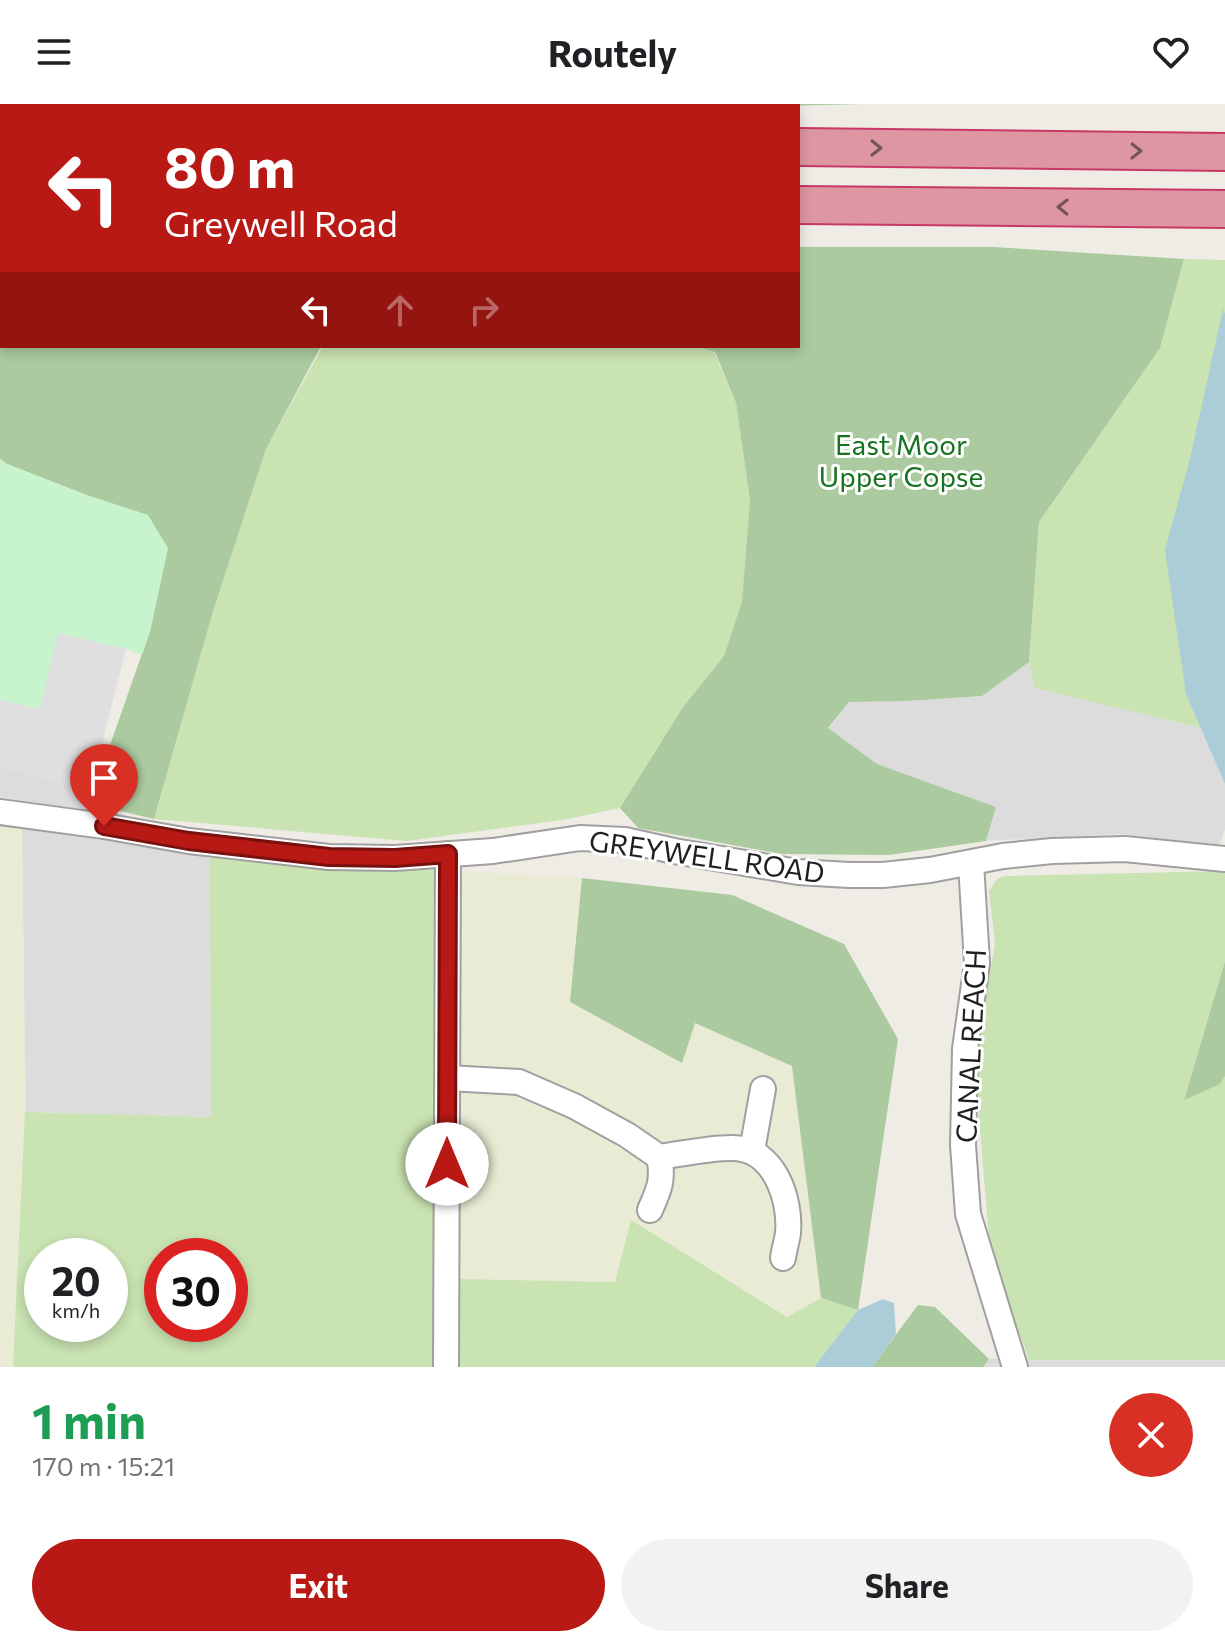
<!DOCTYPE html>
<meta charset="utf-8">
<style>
body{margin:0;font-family:Commissioner,sans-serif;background:#f2f2f2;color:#202124;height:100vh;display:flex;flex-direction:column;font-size:30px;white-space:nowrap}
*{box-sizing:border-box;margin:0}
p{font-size:26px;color:#757577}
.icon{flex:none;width:44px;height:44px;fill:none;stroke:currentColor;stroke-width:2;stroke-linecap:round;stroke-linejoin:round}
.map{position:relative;height:1263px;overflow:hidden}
.side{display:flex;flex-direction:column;background:#fff;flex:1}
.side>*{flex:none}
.hud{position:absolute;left:0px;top:0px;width:800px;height:244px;box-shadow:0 4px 12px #0003;background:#b91915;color:#fff;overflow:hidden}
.speed{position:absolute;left:24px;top:1134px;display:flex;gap:16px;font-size:40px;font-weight:700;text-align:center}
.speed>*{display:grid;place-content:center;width:104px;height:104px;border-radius:50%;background:#fff;box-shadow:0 4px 12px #0003;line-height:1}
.speed small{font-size:20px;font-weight:400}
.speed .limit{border:12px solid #d22;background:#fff;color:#111}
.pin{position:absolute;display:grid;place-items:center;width:68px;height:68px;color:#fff;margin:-82px -34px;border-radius:50% 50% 50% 0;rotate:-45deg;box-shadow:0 0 8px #0007}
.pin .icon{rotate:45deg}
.me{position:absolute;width:88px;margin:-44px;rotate:0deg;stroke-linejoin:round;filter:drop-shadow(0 0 6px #0008)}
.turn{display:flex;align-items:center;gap:28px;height:168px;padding:0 32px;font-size:36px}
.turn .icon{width:104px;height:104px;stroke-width:2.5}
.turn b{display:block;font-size:56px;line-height:68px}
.lanes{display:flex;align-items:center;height:76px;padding:0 32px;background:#0003;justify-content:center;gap:40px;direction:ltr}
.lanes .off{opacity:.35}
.round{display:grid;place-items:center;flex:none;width:84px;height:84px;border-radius:42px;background:#f2f2f2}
.overview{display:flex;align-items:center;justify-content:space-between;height:136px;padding:0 32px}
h1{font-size:48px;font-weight:700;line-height:60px;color:#1e9e55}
.cta{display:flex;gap:16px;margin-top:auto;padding:16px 32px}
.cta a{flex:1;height:92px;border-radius:48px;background:#b91915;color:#fff;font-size:32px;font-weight:700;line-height:92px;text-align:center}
.cta a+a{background:#f2f2f2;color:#202124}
header{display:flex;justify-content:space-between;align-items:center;height:104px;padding:0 32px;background:#fff;font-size:36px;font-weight:700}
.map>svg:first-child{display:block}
.residential{fill:#dddcdc}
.farmland{fill:#e9ebd4}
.grass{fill:#c9e3b2;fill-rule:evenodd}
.forest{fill:#abca9f}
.park{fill:#c8f4cd}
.parking{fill:#dfdfdf}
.water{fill:#abcdd8}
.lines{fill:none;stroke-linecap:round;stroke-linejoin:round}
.minor-casing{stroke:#a0a0a0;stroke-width:28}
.highway-casing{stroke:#c83866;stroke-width:40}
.minor{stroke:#fff;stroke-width:24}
.highway{stroke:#de96a2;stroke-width:36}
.oneway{stroke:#75555a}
.route-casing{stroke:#78100e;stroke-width:20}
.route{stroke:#b91915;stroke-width:14}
.labels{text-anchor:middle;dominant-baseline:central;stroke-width:6;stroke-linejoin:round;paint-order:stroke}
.park-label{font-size:28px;fill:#177321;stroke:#fff}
.street-label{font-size:28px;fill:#1f1f1f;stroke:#fff}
</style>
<header><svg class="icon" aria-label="menu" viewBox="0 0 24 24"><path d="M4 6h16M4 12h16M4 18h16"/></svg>Routely<svg class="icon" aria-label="heart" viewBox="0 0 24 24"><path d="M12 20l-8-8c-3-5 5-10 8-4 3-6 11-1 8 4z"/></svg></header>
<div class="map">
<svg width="1225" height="1263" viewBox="0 0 1225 1263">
<rect width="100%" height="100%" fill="#efece6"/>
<g class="residential">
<polygon points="1029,558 1035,584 1225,630 1225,725 1219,741 1121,730 986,737 996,703 877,660 828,625 849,598 907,597 982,592"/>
<polygon points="0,630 102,653 95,733 210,754 211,1013 25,1008 22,724 0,725"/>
<polygon points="989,1255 1225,1256 1225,1263 983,1263"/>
</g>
<g class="farmland">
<polygon points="22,720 26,1023 13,1263 0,1263 0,722"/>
<polygon points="457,767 582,774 570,899 682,958 694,918 792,962 821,1194 787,1213 631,1117 615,1178 457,1175"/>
</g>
<g class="grass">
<polygon points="1184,155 1225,156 1225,630 1035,584 1029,558 1039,418 1160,244"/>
<polygon points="323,242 694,242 714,248 736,299 750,396 742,497 724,552 683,603 620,704 568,715 407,737 154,715 215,499 266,345"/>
<path d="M210,754L434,766L433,1263H13L25,1008L211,1013ZM42,1152H110V1220H42ZM162,1152H230V1220H162Z"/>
<polygon points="1225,767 1225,857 1184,995 1220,980 1225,972 1225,1256 1029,1256 990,1146 974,954 995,840 989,787 997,775 1004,772"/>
<polygon points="631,1116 787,1213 821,1194 858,1206 814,1263 459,1263 457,1175 615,1178"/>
</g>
<g class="forest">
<polygon points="0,0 863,0 787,2 2,2 2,23 0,23"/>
<polygon points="798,143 994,143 1184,155 1160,244 1039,418 1029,558 982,592 907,597 849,598 828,624 877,660 996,703 986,737 889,751 782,750 638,724 620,704 683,603 724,552 742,497 750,396 736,299 715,248 694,242 798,242"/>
<polygon points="0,154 2,154 2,242 321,242 266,345 213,507 154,715 99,702 101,667 151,524 147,411 89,392 7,360 0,355"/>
<polygon points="582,774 732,791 844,840 898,935 858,1206 821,1194 792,962 695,919 682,959 570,898"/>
<polygon points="1225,857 1225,972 1220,980 1184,996"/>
<polygon points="918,1201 935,1203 989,1255 983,1263 872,1263"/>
</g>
<polygon class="park" points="0,355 7,360 89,392 148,411 168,444 151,524 142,551 126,545 40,605 0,596"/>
<polygon class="parking" points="58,529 126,545 90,687 0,663 0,596 40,605"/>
<g class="water">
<polygon points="1223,205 1225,210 1225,680 1186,590 1165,446 1190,355"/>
<polygon points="883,1195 894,1199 896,1230 872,1263 814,1263 858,1206"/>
</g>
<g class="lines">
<g class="minor-casing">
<g id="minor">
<polyline points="0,708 104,722 189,737 329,753 395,754 493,747 580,734 625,736 674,747 798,768 849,771 883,771 930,766 1003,752 1052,747 1125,745 1225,755"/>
<polyline points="971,759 977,859 965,945 963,1041 968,1110 1015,1263"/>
<path d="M448,974L519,978L574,1002L627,1031L659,1053C681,1050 713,1043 734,1044C774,1045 791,1095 788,1129C787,1137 784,1146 783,1154"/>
<polyline points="752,1047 763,985"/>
<path d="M650,1106C659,1086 664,1075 659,1053"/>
<polyline points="446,1263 448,750"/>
</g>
</g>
<g class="highway-casing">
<g id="highway">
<polyline points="798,43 1225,48"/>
<polyline points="0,53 2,52"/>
<polyline points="798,101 1225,105"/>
<polyline points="0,109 2,109"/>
</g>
</g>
<use href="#minor" class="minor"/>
<use href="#highway" class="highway"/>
</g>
<defs><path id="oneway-chevron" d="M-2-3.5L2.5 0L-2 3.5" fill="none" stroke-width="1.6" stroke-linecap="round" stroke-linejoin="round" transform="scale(2)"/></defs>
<g class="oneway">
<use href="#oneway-chevron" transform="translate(876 44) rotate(1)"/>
<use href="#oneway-chevron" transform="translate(1136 47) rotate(1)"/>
<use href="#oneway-chevron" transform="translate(1063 103) rotate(-179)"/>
</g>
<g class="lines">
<g class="route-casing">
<polyline id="route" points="104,722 189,737 329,753 395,754 448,750 447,1060"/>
</g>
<use href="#route" class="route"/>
</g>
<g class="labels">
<g class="park-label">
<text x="901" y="340">East Moor<tspan x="901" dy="32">Upper Copse</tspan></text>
</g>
<g class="street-label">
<text transform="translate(707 752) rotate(8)">GREYWELL ROAD</text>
<text transform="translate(970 942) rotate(-87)">CANAL REACH</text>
</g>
</g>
</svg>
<div class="speed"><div>20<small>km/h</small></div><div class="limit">30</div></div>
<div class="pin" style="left:104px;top:722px;background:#d93025"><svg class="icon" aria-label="arrive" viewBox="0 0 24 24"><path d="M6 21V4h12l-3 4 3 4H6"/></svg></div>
<svg class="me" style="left:447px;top:1060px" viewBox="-20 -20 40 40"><circle r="19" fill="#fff"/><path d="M0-13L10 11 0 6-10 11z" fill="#b91915"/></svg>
<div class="hud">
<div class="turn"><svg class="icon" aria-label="left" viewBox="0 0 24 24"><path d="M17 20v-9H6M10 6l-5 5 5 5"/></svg><div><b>80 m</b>Greywell Road</div></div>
<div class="lanes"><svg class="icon" aria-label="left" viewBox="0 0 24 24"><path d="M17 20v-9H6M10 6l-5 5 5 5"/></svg><svg class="icon off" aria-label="ahead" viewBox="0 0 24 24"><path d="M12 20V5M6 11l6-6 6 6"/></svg><svg class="icon off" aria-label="right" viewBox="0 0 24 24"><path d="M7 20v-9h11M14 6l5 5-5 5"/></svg></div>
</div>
</div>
<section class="side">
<div class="overview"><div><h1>1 min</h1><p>170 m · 15:21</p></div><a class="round" style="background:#d93025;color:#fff"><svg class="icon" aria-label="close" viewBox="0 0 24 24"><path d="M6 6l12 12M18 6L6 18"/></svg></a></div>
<div class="cta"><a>Exit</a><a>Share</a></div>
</section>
